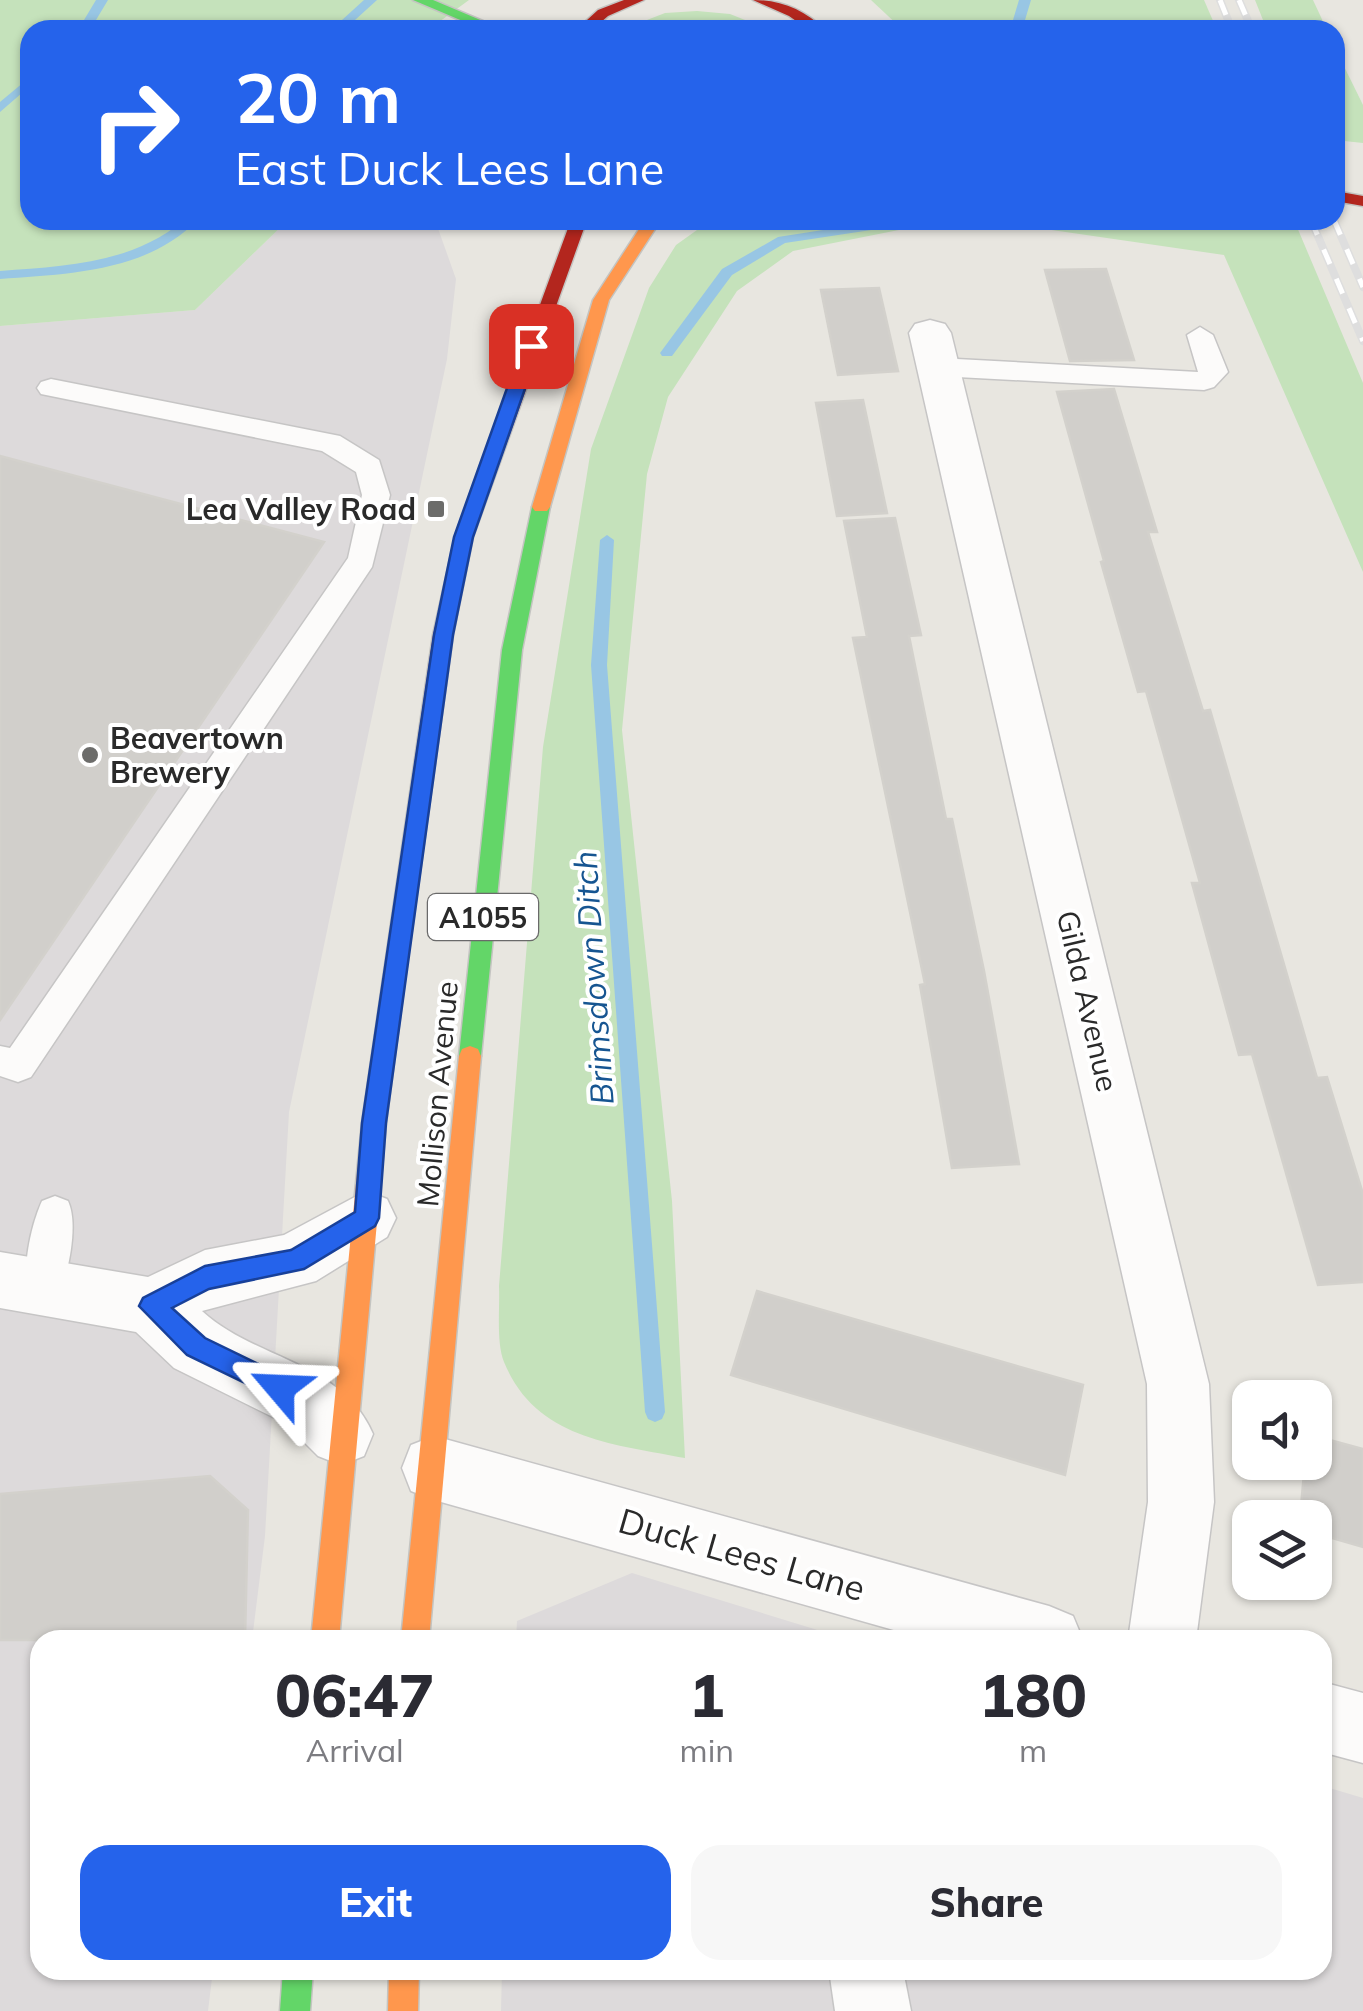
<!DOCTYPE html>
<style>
body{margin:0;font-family:Mulish,sans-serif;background:#f7f7f7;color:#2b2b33;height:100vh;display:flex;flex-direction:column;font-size:38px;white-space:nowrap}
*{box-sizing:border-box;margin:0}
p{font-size:32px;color:#7c7c81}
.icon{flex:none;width:55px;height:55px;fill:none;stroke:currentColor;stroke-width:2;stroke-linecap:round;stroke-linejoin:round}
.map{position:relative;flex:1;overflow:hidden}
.details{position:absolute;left:30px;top:1630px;width:1302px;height:350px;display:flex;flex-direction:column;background:#fff;border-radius:30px;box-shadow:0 2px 8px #0004}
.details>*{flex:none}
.top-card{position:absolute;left:20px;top:20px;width:1325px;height:210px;border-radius:30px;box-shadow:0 2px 8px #0004;background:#2563eb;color:#fff;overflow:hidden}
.controls{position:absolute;left:1232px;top:1380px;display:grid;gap:20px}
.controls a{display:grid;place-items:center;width:100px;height:100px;border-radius:20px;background:#fff;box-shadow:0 2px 8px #0004;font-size:50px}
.pin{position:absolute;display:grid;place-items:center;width:85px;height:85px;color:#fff;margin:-42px;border-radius:20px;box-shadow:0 5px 15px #0006}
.me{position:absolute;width:110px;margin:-55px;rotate:296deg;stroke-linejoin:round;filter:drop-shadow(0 0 8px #0008)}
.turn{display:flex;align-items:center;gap:35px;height:210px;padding:0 50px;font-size:45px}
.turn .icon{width:130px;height:130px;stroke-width:2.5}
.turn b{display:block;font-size:70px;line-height:85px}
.eta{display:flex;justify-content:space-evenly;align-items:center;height:170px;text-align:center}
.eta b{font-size:60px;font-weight:800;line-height:70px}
.button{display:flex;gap:20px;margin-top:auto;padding:20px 50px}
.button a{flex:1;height:115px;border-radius:30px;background:#2563eb;color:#fff;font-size:40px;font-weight:800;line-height:115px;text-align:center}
.button a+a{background:#f7f7f7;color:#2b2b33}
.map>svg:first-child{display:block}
.industrial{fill:#dddadb}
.green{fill:#c5e2bb}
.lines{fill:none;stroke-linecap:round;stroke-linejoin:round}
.stream{fill:#98c6e4;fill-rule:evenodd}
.building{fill:#d1cfcb;stroke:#d3d1cc;stroke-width:2.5}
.lane-casing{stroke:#c6c5c5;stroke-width:3}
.street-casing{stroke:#c6c5c5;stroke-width:3}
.fast-casing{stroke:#c4c4c1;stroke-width:3}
.slow-casing{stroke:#c4c4c1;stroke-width:3}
.jam-casing{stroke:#c4c4c1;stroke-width:3}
.lane{fill:#fcfbfa;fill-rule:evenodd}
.street{fill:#fcfbfa;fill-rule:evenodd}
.fast{fill:#63d668;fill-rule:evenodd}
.slow{fill:#ff974d;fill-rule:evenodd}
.jam{fill:#b3261e;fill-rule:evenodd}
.rail-casing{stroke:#dedede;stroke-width:8}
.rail{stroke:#fff;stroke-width:5;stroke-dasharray:16;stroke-linecap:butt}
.route{fill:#2563eb;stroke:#184099;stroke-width:2.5}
.poi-dot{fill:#6c6c6a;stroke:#fff;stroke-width:4}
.labels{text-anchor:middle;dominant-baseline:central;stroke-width:8;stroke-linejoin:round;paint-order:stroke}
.shield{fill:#fff;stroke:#6a6a6a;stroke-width:2.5}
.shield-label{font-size:28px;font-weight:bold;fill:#2a2a2a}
.poi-label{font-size:30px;font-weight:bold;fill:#2a2a2a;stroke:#fff;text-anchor:end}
.street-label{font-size:30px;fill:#2a2a2a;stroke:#fff}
.water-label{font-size:32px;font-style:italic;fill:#165591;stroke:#fff}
.near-street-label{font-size:35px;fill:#2a2a2a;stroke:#fff}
</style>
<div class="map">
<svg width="1363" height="2011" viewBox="0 0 1363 2011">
<rect width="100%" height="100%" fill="#e8e6e0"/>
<g class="industrial">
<polygon points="288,220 435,220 456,279 447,359 289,1112 265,1536 252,1640 40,1640 40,1970 213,1970 208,2011 0,2011 0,326 195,310"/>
<polygon points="632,1573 850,1640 516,1640 517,1621"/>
<polygon points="1323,1786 1363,1798 1363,2011 501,2011 502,1970 1322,1970"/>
</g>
<g class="green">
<polygon points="0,0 469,0 428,30 30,30 30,220 288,220 195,310 0,326"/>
<polygon points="871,0 1204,0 1217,30 903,30"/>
<polygon points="1255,0 1313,0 1327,30 1267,30"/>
<polygon points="697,11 730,14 770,30 621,30 665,13"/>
<polygon points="1335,48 1363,105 1363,143 1335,140"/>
<path d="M711,220H1294L1363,383V572L1224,255L1038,228L914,227L793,251L737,291L668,397L647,474L622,730L672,1201L685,1458C615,1444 536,1440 504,1362C496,1342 500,1308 499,1286L543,747L591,449L649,288L676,245Z"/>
</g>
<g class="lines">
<g class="stream">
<polygon points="96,0 108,0 90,30 78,30"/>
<polygon points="364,0 377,0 344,30 331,30"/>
<polygon points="1019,0 1031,0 1022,30 1010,30"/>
<polygon points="30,77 30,86 0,112 0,102"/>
<path d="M184,220H197C148,272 67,274 0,279V271C64,266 132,264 184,220Z"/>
<polygon points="887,220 917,220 911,224 785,243 732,275 672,356 662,356 660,353 722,269 778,237"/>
<polygon points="607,535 614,540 607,665 665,1412 662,1419 655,1422 648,1419 645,1412 591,665 600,540"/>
</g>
</g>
<g class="building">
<polygon points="1106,269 1134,360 1070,361 1045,270"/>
<polygon points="879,288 898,371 838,375 821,290"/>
<polygon points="1114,389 1157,532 1148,532 1203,711 1210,710 1317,1078 1327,1077 1363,1194 1363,1282 1318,1285 1252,1054 1239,1055 1192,883 1200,883 1146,691 1138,692 1101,562 1104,561 1057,392"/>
<polygon points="863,400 887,513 837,516 816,403"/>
<polygon points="0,456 324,542 0,1020"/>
<polygon points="895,518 921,635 909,636 946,819 952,819 984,971 1019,1164 952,1168 920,985 925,984 853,638 867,637 844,521"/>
<polygon points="757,1291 1083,1385 1065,1475 731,1375"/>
<polygon points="1315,1436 1363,1449 1363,1547 1315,1533 1315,1518 1300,1518 1305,1462 1315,1462"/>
<polygon points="210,1476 248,1510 245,1640 0,1640 0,1494"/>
</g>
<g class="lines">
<g class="lane-casing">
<g id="lane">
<polygon points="1200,327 1213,335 1228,372 1214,387 1204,390 938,376 925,367 938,358 1198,372 1187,335"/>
<polygon points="51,379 340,436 379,460 390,495 372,567 31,1077 18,1082 0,1076 0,1046 10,1048 348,558 362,495 356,472 322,451 41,394 37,388 41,382"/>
<path d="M55,1196L68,1201C79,1225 68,1274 58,1298L44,1303L30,1298C20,1273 31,1225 42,1201Z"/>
</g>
</g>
<g class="street-casing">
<g id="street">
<polygon points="930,320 945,324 951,333 1209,1384 1214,1502 1196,1640 1128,1640 1148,1502 1147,1384 909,333 915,324"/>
<path d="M366,1191L387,1199L396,1218L387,1237L316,1281L202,1311C255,1360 342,1361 373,1434L364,1456L341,1465L318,1456L285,1423L174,1368L136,1332L0,1308V1252L148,1277L205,1250L284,1235Z"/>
<polygon points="434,1436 1049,1606 1073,1616 1083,1640 929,1640 434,1500 411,1491 402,1468 411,1445"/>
<polygon points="1322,1682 1363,1693 1363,1763 1322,1752"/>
<polygon points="829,1970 903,1970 911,2011 835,2011"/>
</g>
</g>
<g class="fast-casing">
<g id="fast">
<polygon points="413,0 433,0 504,30 484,30"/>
<polygon points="541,501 550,507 522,650 481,1056 478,1063 470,1066 462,1063 459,1056 502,650 532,507"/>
<polygon points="283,1970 313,1970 310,2011 280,2011"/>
</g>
</g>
<g class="slow-casing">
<g id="slow">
<polygon points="645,220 661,220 609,300 550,507 547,511 535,511 532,507 593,300"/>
<polygon points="394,970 402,972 405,979 386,1123 339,1640 311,1640 362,1123 383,979 386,972"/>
<polygon points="470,1046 478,1049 481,1056 429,1640 401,1640 459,1056 462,1049"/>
<polygon points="389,1970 419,1970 418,2011 388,2011"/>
</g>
</g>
<g class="jam-casing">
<g id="jam">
<polygon points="624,0 644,0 608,16 592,30 576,30 598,10"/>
<path d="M753,0C781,0 805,10 825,30H809L789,16Z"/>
<polygon points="1335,191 1363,196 1363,206 1335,201"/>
<polygon points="571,220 587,220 473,537 453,635 405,979 402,986 386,986 383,979 433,635 455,537"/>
</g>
</g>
<use href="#lane" class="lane"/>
<use href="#street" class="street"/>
<use href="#fast" class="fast"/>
<use href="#slow" class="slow"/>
<use href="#jam" class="jam"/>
<g class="rail-casing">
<g id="rail">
<polyline points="1220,0 1232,30"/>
<polyline points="1239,0 1252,30"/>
<polyline points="1311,220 1363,341"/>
<polyline points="1334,220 1363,287"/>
</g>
</g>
<use href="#rail" class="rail"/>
</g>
<polygon class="route" points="531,340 540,346 473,537 453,635 386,1123 379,1218 375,1226 304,1269 209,1289 172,1308 205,1338 289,1379 292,1388 289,1396 280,1400 187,1355 139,1306 143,1298 205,1266 291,1250 355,1212 362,1123 434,635 454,537 522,346"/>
<g class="poi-dot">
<rect x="426" y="499" width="20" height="20" rx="5"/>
<circle cx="90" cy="755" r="10"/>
</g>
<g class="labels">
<rect class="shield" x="428" y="894" width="110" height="46" rx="8"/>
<g class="shield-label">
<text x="483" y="917">A1055</text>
</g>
<g class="poi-label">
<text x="416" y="509">Lea Valley Road</text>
<text x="110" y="738" text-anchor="start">Beavertown<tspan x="110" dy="34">Brewery</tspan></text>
</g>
<g class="street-label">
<text transform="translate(1088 1001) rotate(77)">Gilda Avenue</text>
<text transform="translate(437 1094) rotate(-85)">Mollison Avenue</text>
</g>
<g class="water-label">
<text transform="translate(593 978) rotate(-94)">Brimsdown Ditch</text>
</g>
<g class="near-street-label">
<text transform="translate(742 1554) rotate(16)">Duck Lees Lane</text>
</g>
</g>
</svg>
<div class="controls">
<a><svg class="icon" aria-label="sound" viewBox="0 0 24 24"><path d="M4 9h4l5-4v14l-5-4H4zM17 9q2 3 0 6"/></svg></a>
<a><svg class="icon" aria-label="layers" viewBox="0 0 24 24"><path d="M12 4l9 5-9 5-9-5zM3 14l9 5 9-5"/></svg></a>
</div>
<div class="pin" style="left:531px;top:346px;background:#d93025"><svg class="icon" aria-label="arrive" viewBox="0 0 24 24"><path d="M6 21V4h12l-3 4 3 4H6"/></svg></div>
<svg class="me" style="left:280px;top:1388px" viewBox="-20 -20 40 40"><path d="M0-17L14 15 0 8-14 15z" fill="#2563eb" stroke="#fff" stroke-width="4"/></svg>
<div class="top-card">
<div class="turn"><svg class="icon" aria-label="right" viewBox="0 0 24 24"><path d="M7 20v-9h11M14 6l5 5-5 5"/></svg><div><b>20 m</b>East Duck Lees Lane</div></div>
</div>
<section class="details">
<div class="eta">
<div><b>06:47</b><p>Arrival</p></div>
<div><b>1</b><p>min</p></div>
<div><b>180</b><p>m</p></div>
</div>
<div class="button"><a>Exit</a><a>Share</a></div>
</section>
</div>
